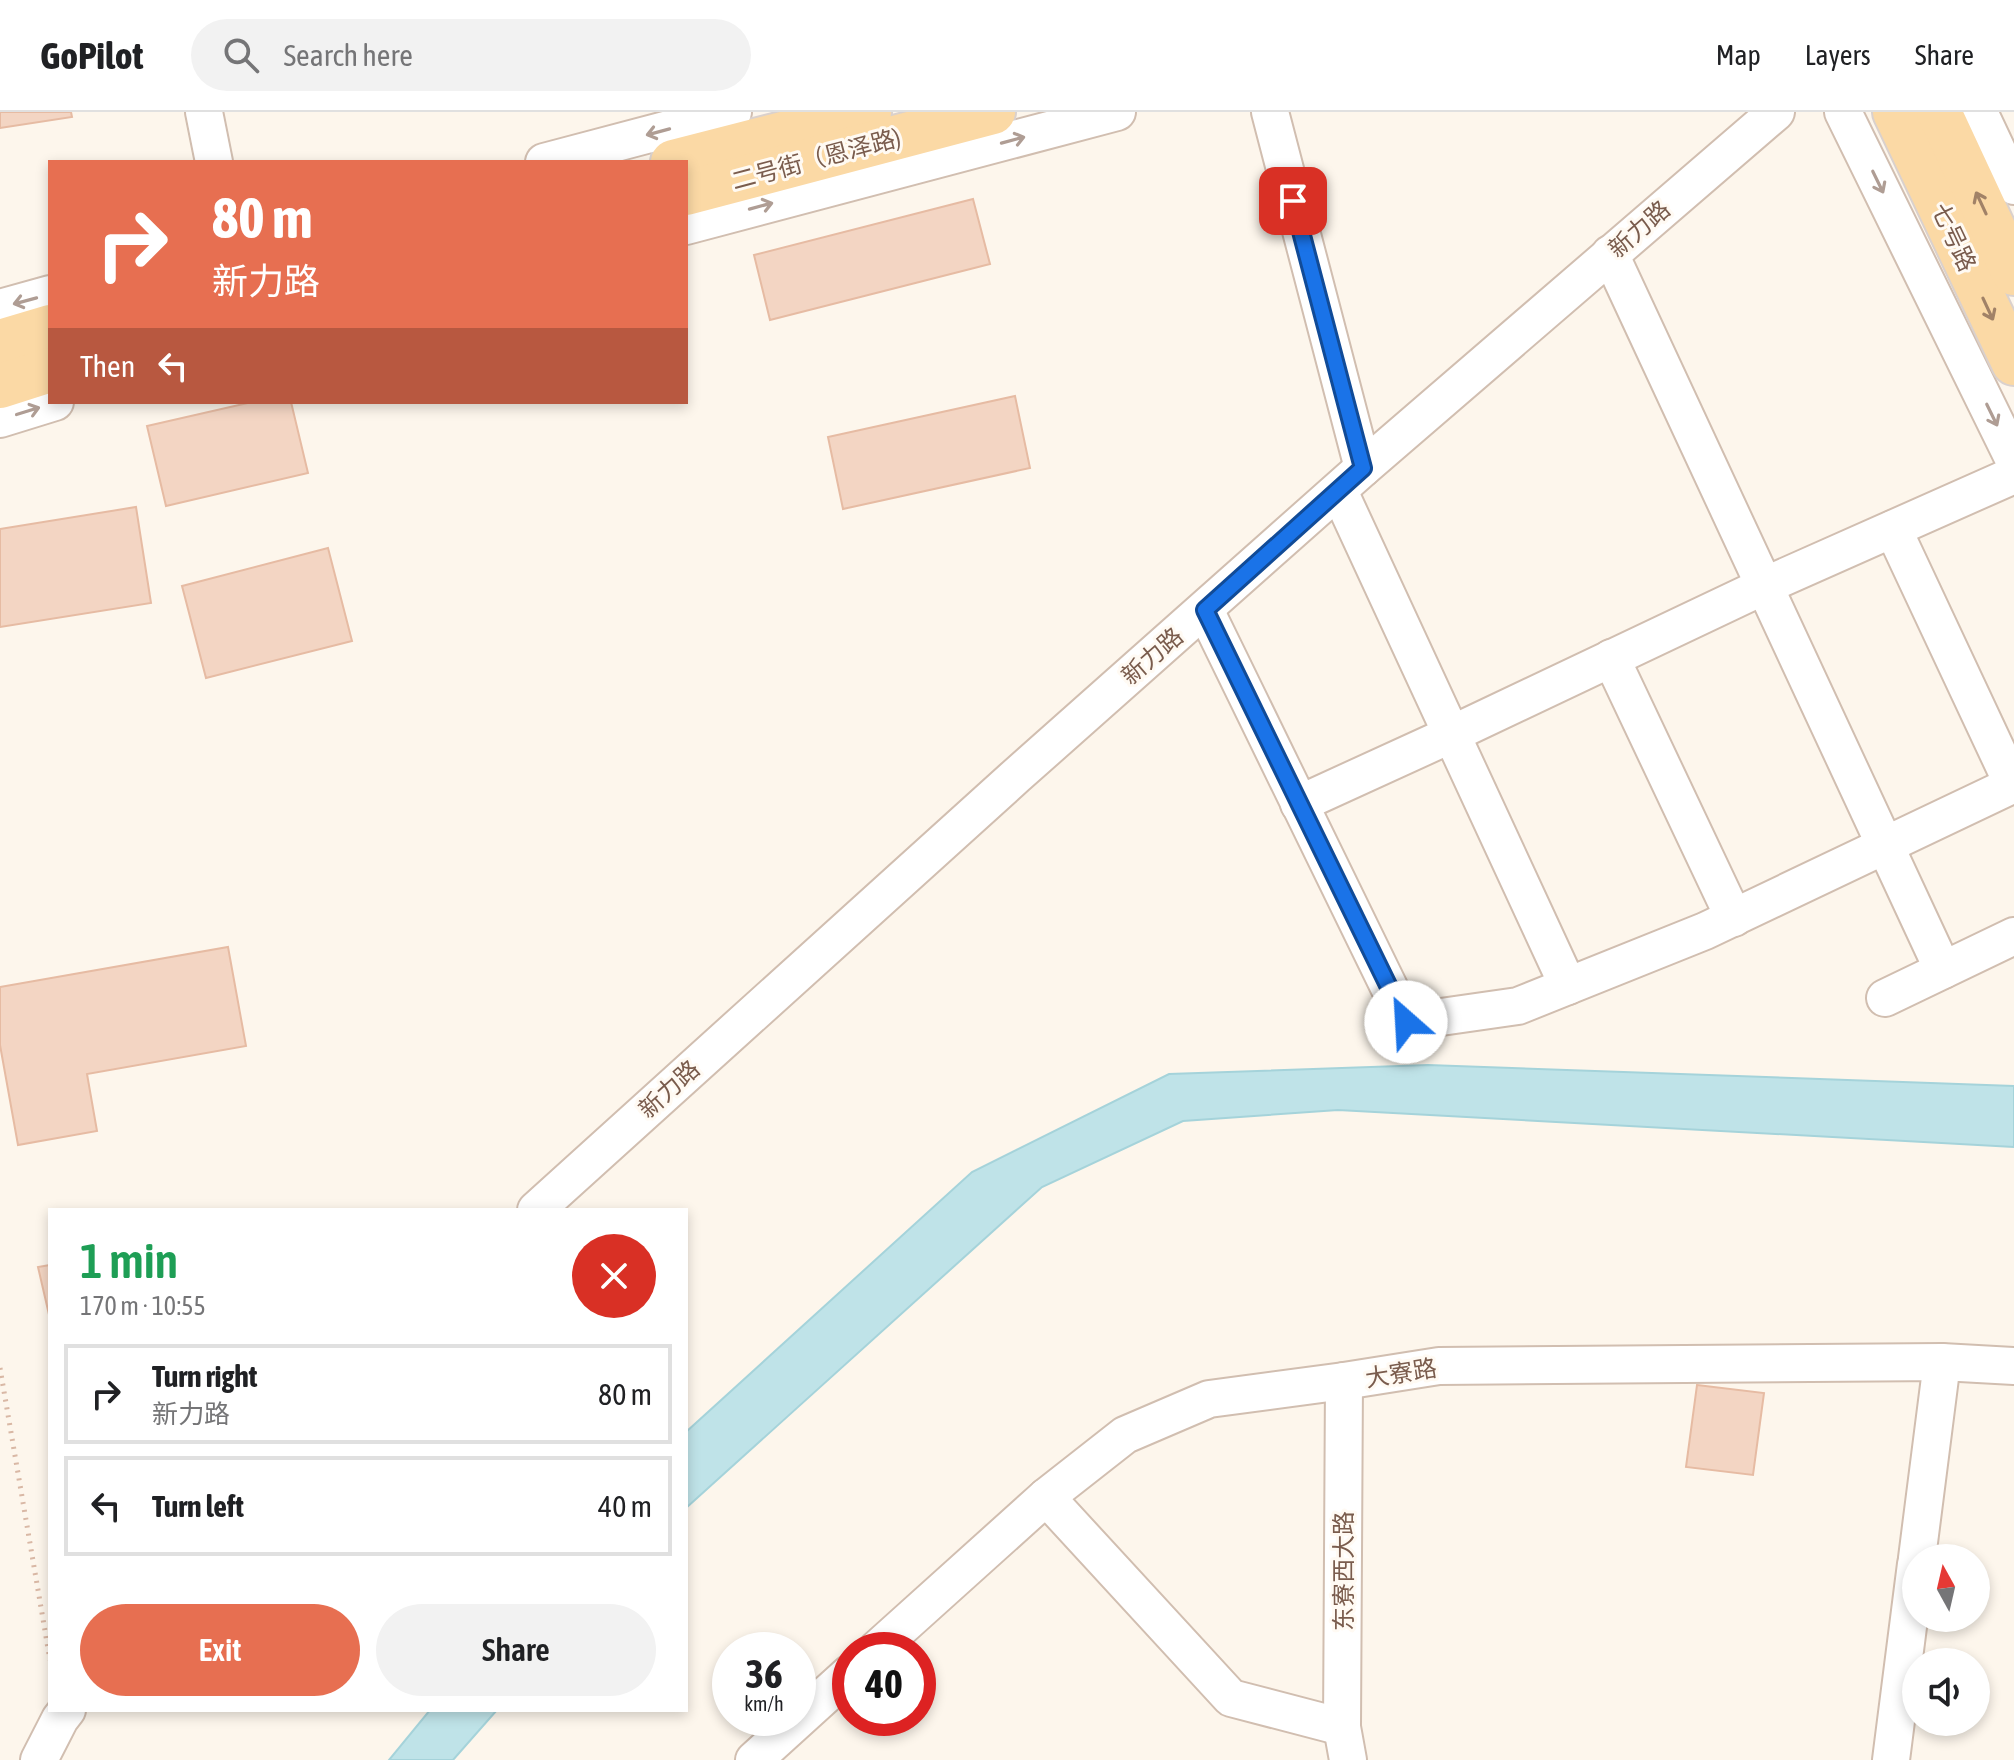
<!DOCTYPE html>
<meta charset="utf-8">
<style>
body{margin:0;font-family:"Asap Condensed","Noto Sans SC",sans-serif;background:#f2f2f2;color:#202124;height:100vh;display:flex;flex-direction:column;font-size:30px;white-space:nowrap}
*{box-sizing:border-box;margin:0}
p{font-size:26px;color:#757577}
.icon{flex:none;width:44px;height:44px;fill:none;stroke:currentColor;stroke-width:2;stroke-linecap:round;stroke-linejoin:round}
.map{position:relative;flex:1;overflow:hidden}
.side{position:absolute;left:48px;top:1096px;width:640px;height:504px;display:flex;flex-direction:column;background:#fff;border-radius:0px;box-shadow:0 4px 12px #0003}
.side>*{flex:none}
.top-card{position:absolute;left:48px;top:48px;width:640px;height:244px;border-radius:0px;box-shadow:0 4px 12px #0003;background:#e76f51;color:#fff;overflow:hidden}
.needle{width:52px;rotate:352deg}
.tools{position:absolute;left:1902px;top:1432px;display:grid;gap:16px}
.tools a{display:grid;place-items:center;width:88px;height:88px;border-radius:50%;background:#fff;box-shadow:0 4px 12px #0003;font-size:40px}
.speed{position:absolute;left:712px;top:1520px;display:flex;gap:16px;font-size:40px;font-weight:700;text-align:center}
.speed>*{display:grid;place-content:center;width:104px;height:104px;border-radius:50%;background:#fff;box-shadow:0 4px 12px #0003;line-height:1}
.speed small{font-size:20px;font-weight:400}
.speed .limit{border:12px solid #d22;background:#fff;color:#111}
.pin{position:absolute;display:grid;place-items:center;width:68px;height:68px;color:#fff;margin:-34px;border-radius:16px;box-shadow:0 4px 12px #0006}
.me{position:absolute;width:88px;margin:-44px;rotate:334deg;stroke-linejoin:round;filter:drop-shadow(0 0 6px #0008)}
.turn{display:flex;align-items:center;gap:28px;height:168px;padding:0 32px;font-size:36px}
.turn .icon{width:104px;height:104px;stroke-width:2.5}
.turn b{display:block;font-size:56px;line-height:68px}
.then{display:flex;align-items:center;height:76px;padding:0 32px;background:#0003;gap:16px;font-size:30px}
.round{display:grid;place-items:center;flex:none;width:84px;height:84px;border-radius:42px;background:#f2f2f2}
.summary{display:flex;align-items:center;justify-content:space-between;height:136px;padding:0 32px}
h1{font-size:48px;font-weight:600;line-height:60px;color:#1e9e55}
.action{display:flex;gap:16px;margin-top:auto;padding:16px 32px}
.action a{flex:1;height:92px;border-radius:48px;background:#e76f51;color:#fff;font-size:32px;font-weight:600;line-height:92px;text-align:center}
.action a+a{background:#f2f2f2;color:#202124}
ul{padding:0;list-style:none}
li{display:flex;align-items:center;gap:24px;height:100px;margin:0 16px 12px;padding:0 16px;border:4px solid #e0e0e0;border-radius:0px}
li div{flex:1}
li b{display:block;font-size:30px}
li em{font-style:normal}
header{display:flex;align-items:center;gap:48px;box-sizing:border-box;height:112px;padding:0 40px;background:#fff;border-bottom:2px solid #e0e0e0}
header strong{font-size:38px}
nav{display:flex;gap:44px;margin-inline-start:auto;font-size:28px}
.search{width:560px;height:72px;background:#f2f2f2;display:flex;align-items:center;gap:20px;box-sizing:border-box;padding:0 28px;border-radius:44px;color:#757577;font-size:30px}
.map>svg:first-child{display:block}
.water{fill:#bfe3e8;stroke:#a5d3da;stroke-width:2}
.building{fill:#f3d5c3;stroke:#e6bba3;stroke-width:2}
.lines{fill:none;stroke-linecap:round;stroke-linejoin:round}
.minor-casing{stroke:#d1beb0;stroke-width:40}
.major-casing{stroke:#dad1cd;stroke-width:48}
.path{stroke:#d9b8a5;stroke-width:5;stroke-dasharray:2 6;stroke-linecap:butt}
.minor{stroke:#fff;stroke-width:36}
.major{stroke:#fbd9a5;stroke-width:44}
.oneway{stroke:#af9d94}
.oneway2{stroke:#a18267}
.route-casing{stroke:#114b97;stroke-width:20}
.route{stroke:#1a73e8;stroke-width:14}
.labels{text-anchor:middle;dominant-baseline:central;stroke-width:6;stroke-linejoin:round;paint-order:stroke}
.street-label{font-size:24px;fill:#7a5c4d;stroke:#fffaf3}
</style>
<header>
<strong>GoPilot</strong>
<div class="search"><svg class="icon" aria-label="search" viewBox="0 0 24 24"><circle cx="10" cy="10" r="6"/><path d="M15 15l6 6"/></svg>Search here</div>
<nav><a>Map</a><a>Layers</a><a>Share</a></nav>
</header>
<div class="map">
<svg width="2014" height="1648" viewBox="0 0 2014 1648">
<rect width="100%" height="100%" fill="#fdf6ec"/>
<g class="water">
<polygon points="1428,953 2014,974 2014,1035 1338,998 1183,1009 1042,1075 686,1396 686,1320 972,1060 1169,962"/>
<polygon points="430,1598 497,1598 453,1648 389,1648"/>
</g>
<g class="building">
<polygon points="0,0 71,0 72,5 0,16"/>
<polygon points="973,87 990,152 770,208 754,143"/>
<polygon points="1015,284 1030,356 843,397 828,325"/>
<polygon points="252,290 291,290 308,361 166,394 147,314"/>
<polygon points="136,395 151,491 0,515 0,417"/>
<polygon points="328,436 352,529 206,566 182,474"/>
<polygon points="228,835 246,934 87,962 97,1019 18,1033 0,933 0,875"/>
<polygon points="50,1153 50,1207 38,1155"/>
<polygon points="1697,1273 1764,1281 1753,1363 1686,1355"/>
</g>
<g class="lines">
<g class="minor-casing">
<g id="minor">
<polyline points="204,0 214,50"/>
<polyline points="1270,0 1363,356"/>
<polyline points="1843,0 2014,348"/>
<polyline points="1979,0 2014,74"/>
<polyline points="544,50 733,0"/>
<polyline points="686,114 1117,0"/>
<polyline points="1610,142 1943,858"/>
<polyline points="0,196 50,182"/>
<polyline points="0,307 55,290"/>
<polyline points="1339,379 1568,874"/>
<polyline points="1893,417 2013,673"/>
<polyline points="1205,498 1406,910 1518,894 1705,819 2014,672"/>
<polyline points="1611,546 1734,806"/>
<polyline points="1299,692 1452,622 1764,474 2014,363"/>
<polyline points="1885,886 2014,824"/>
<polyline points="536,1098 1016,664 1363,356 1776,0"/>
<polyline points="1344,1269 1342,1615 1348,1648"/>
<polyline points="1046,1385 1231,1586 1342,1615"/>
<polyline points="1917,1446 1942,1250"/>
<polyline points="876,1538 1046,1385 1125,1323 1209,1287 1344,1269 1439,1254 1942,1250 2014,1254"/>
<polyline points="39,1648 60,1607 67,1598"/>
<polyline points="754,1648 850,1561"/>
<polyline points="1891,1648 1916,1452"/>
</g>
</g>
<g class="major-casing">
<g id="major">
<polyline points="1895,0 2014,251"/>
<polyline points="1939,0 2014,161"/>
<polyline points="673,50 869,0"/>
<polyline points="686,81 993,0"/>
<polyline points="0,230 50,215"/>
<polyline points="0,274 50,258"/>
</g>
</g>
<polyline class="path" points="0,1256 50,1548"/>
<use href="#minor" class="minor"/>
<use href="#major" class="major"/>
</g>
<defs><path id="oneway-shaft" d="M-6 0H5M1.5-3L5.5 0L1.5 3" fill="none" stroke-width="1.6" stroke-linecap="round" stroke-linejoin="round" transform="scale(2)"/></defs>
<g class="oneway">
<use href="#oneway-shaft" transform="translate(658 20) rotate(165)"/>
<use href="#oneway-shaft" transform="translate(1013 28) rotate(-15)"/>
<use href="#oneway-shaft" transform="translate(1878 70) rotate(64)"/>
<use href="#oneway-shaft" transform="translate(761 94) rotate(-15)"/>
<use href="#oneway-shaft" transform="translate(25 189) rotate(165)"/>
<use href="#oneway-shaft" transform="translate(28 299) rotate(-17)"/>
<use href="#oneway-shaft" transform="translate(1992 303) rotate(64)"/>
</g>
<g class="oneway2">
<use href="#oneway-shaft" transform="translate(1981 91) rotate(-115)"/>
<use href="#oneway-shaft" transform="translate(1988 197) rotate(65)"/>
</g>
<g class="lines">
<g class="route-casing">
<polyline id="route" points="1293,89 1363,356 1205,498 1406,910"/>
</g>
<use href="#route" class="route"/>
</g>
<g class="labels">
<g class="street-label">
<text transform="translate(816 47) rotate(-15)">二号街（恩泽路)</text>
<text transform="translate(1639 117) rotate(-41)">新力路</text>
<text transform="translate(1954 125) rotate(65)">七号路</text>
<text transform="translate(1152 544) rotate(-41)">新力路</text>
<text transform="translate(669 977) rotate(-42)">新力路</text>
<text transform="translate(1401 1261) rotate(-9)">大寮路</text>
<text transform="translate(1343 1459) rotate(-90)">东寮西大路</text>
</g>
</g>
</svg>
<div class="tools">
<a><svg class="needle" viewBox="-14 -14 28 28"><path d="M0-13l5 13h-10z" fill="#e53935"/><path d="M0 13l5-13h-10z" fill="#757577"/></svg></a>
<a><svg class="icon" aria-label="sound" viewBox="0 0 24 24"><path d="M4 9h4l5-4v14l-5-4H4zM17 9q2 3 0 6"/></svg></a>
</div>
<div class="speed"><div>36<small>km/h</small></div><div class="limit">40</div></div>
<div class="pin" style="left:1293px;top:89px;background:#d93025"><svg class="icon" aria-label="arrive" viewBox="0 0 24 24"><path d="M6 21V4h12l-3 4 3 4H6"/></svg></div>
<svg class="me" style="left:1406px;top:910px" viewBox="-20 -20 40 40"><circle r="19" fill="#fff"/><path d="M0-13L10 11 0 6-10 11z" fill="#1a73e8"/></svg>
<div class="top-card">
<div class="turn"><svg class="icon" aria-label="right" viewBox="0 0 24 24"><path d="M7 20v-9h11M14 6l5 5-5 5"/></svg><div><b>80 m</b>新力路</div></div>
<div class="then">Then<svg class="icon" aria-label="left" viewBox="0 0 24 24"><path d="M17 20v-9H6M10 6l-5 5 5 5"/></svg></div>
</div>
<section class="side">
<div class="summary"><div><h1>1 min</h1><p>170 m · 10:55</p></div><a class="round" style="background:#d93025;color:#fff"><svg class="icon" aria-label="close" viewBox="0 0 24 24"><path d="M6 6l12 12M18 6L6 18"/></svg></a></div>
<ul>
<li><svg class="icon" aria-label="right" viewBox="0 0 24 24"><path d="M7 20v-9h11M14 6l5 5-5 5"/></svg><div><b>Turn right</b><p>新力路</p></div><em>80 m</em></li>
<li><svg class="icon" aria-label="left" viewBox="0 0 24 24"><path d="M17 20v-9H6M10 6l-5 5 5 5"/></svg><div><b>Turn left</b></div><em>40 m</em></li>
</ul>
<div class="action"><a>Exit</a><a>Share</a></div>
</section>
</div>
